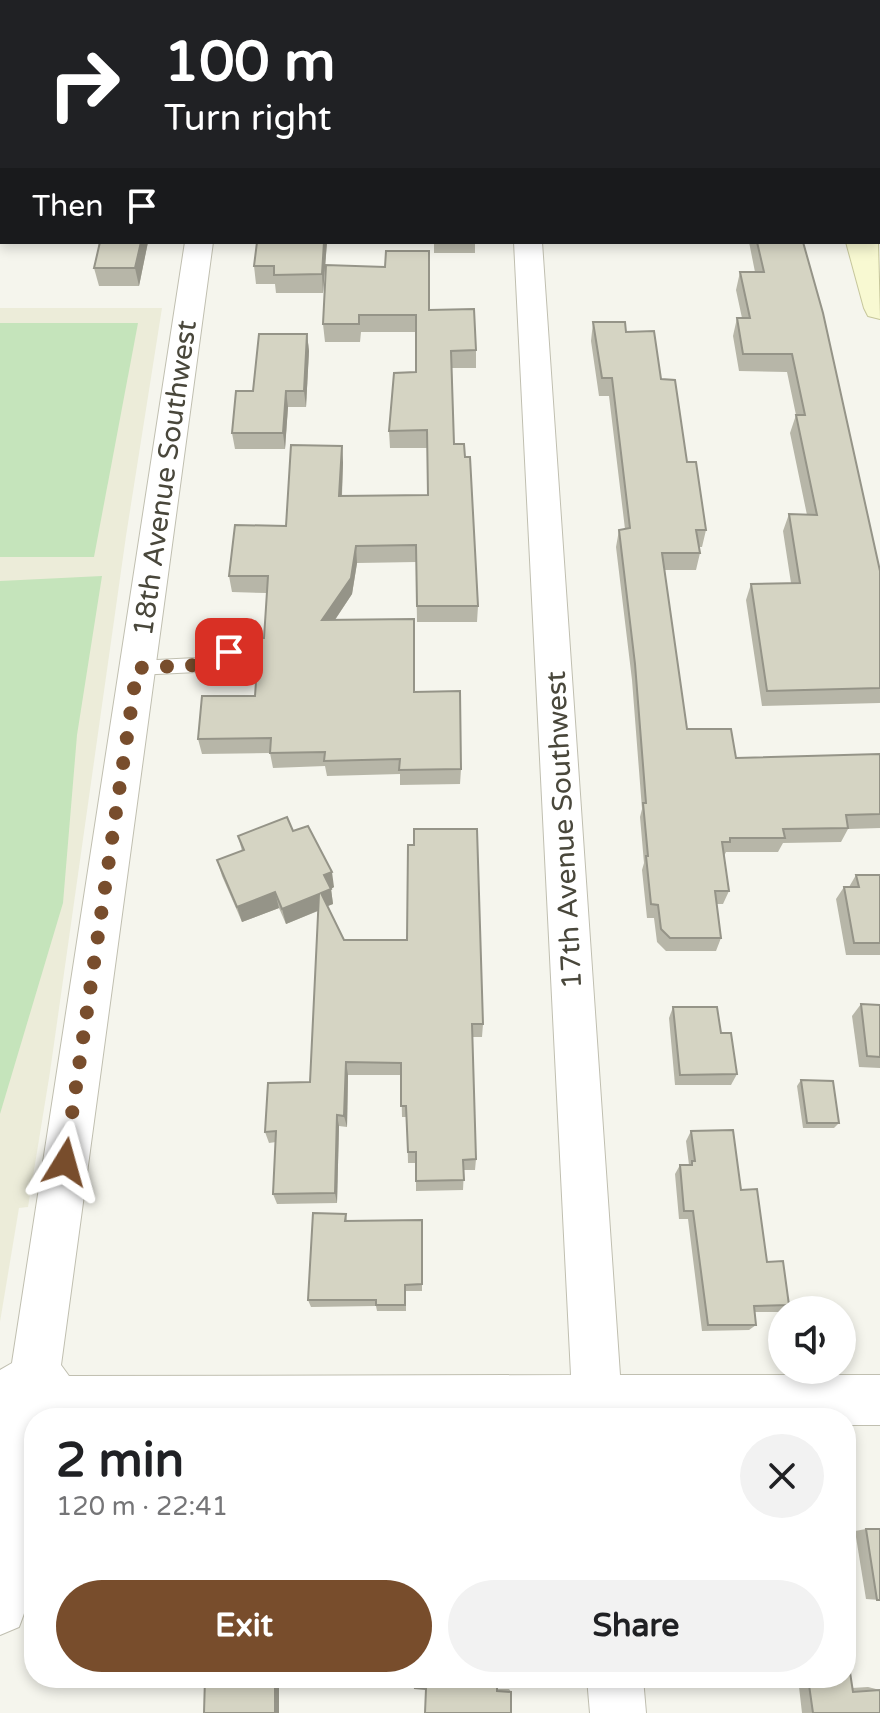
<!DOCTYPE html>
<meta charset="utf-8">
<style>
body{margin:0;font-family:"Varela Round",sans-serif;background:#f2f2f2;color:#202124;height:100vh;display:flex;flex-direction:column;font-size:30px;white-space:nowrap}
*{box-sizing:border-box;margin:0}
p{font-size:26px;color:#757577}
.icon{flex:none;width:44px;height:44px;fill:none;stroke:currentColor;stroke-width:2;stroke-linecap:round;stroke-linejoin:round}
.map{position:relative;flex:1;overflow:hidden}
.drawer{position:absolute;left:24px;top:1408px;width:832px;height:280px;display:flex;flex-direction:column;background:#fff;border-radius:32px;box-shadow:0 4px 12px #0003}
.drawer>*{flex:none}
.banner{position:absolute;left:0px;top:0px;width:880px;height:244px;box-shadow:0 4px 12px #0003;background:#202124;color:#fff;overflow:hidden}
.controls{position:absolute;left:768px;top:1296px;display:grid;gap:16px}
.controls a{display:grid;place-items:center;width:88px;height:88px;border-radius:50%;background:#fff;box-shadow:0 4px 12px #0003;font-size:40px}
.pin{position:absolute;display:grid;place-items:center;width:68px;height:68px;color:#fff;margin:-34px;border-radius:16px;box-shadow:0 4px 12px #0006}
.me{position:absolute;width:88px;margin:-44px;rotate:8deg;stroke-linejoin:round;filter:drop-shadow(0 0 6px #0008)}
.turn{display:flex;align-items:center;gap:28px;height:168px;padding:0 32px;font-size:36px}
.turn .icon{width:104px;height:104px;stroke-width:2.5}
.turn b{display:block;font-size:56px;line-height:68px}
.then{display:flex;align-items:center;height:76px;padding:0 32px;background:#0003;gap:16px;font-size:30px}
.round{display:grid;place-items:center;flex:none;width:84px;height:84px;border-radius:42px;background:#f2f2f2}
.headline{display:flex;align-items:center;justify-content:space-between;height:136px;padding:0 32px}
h1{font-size:48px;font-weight:700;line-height:60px}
.button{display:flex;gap:16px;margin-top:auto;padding:16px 32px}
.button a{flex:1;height:92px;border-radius:48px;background:#784d2c;color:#fff;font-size:32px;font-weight:700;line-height:92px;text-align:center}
.button a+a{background:#f2f2f2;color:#202124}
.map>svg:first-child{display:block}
.education{fill:#ececd9}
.green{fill:#c5e4bb}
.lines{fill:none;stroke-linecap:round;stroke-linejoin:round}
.lane-casing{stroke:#c0bfb0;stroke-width:2}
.street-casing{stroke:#c0bfb0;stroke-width:2}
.secondary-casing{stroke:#c6c69b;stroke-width:2}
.lane{fill:#fff;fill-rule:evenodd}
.street{fill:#fff;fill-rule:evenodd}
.secondary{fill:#f8f9d2;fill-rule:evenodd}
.wall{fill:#b7b6a8}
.shaded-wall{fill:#959488}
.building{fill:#d5d4c3;stroke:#959488;stroke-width:2}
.route{stroke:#784d2c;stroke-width:14;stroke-dasharray:0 25.2}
.labels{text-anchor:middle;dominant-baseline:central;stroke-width:6;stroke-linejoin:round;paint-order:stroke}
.street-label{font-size:28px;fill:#49473b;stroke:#fff}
</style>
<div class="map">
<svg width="880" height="1713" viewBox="0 0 880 1713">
<rect width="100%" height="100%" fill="#f5f5ed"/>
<polygon class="education" points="0,308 162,308 126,536 50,1072 28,1207 19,1208 0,1322"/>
<g class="green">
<polygon points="0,323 138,323 94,557 0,557"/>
<polygon points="102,576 77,735 63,903 0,1114 0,581"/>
</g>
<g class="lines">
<g class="lane-casing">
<polygon id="lane" points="229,645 238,652 235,657 197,672 137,675 128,668 137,661 196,658"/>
</g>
<g class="street-casing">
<g id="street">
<rect x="501" y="0" width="24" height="2"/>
<path d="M185,242H213L61,1365L69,1376L571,1375L514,242H542L620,1375H880V1425H846V1418H34C34,1485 45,1564 19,1627L0,1635V1370L12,1363Z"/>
<polygon points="587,1678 643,1678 646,1713 590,1713"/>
</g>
</g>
<g class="secondary-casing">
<g id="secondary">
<rect x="784" y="0" width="26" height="2"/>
<polygon points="846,242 878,242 880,319 868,316 864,308"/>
</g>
</g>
<use href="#lane" class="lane"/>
<use href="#street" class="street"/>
<use href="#secondary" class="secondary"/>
</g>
<g class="wall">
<rect x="287" y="0" width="85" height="2"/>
<polygon points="859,0 880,0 880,101 878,95 878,2 859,2"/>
<polygon points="148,242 139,286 99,286 94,268"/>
<polygon points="327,242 323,293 276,293 275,284 256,284 254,266"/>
<rect x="434" y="242" width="41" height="11"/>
<polygon points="749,242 803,242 880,571 880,703 762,706 746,600 751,584 791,583 783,531 789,514 807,515 790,433 796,415 787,372 739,371 733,336 737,318 742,318 736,290 740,272 755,272"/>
<polygon points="326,265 429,310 476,350 476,368 452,368 454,444 478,606 477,622 417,622 416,562 357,563 352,594 335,620 415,692 461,769 460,784 400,785 400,774 327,776 325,766 273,768 270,753 202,754 198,739 255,696 264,638 267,593 232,592 229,576 286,526 342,446 343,463 342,496 428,495 427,448 390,448 389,431 416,372 416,332 361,332 360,342 325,342 323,324"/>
<polygon points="593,322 626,332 661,379 706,530 702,547 699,547 700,553 696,570 664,570 687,729 736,758 880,754 880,828 848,829 841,842 783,843 778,852 726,852 724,856 729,891 723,904 717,904 721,938 716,951 666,951 657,942 654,918 647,918 642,870 644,863 640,817 642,809 632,680 616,547 619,530 625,529 609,396 599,396 591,341"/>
<polygon points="307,334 309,351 306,407 288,407 285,449 235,449 232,433 253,391"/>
<polygon points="293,831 334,887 331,889 333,904 327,906 344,940 483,1024 482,1037 472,1037 476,1159 475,1170 464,1170 463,1190 416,1191 416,1163 408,1163 407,1117 402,1117 401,1075 348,1075 347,1127 339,1126 337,1203 277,1204 273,1194 276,1142 269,1143 265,1132 310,1082 318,911 286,924 279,908 242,922 222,876 217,860 242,851 238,836"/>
<polygon points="856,875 880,875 880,955 846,955 836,899 844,887 849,887"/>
<polygon points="861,1004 880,1005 880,1068 859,1067 852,1016"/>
<polygon points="673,1007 721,1033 737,1074 731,1085 675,1085 669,1018"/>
<polygon points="801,1080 839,1123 834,1128 803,1128 797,1086"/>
<polygon points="691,1131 741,1190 767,1262 789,1305 781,1312 755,1312 756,1325 749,1330 702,1331 688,1219 679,1219 675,1174 680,1165 689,1165 686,1141"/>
<polygon points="346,1214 347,1221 422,1228 422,1291 406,1291 406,1311 377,1311 376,1306 311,1307 308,1300"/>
<polygon points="866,1529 880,1600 866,1599 855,1531"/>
<polygon points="798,1678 846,1678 852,1688 868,1687 880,1690 880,1713 802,1713"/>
<polygon points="426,1689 509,1689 511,1692"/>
</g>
<g class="shaded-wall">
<polygon points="141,242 148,242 139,286 135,268"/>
<polygon points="324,242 327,242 323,293 322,274"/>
<polygon points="307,334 309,351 306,407 304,391"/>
<polygon points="286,391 288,407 285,449 283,433"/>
<polygon points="342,446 343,463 341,512 339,496"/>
<polygon points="356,546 357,563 352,594 324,636 322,620"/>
<polygon points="332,872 334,887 331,889 333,904 323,908 321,893 324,875"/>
<polygon points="275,892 279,908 242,922 237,907"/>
<polygon points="319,894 322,909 286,924 282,909"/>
<polygon points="346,1062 348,1075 347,1127 344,1116"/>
<polygon points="337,1115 339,1126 337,1203 335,1193"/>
<rect x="275" y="1678" width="4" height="35"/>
</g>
<g class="building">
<rect x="128" y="0" width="54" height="2"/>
<rect x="287" y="0" width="47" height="2"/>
<rect x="562" y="0" width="61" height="2"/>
<polygon points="684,0 742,0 742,2 685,2"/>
<polygon points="862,0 880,0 880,50 878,45 878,2 863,2"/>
<polygon points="100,242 141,242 135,268 94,268"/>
<polygon points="257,242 324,242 322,274 274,275 274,266 254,266"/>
<polygon points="757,242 803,242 823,313 880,571 880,688 767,691 751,584 800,583 789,514 817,515 796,415 805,415 792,354 743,354 737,318 750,318 740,272 764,272"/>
<polygon points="386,251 429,251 429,310 474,309 476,350 451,351 454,444 464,444 465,457 470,457 478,606 417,606 416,545 356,546 351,578 322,620 414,619 414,692 460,691 461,769 399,770 400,759 324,761 325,752 270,753 271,738 198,739 202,696 255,696 259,638 264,638 268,576 229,576 235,525 286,526 291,445 342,446 339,496 428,495 427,430 389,431 394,373 416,372 416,315 359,315 359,324 323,324 326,265 385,267"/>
<polygon points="593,322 625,322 626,332 654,331 661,379 675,380 687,462 696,462 706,530 696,530 700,553 662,553 687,729 731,729 736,758 880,754 880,814 846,815 848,828 783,829 785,838 730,838 730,842 722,842 729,891 715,891 721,938 670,938 661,929 658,905 651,904 646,856 648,856 643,803 646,803 635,664 619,530 630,528 612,378 602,378"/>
<polygon points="259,334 307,334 304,391 286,391 283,433 232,433 236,391 253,391"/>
<polygon points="287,817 293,831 308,826 332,872 324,875 331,889 321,893 344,940 407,940 408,845 414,845 414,829 477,829 483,1024 472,1024 476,1159 463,1160 464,1180 416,1181 416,1152 408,1152 406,1106 401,1106 401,1063 346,1062 344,1116 337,1115 335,1193 273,1194 276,1131 265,1132 268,1083 310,1082 319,894 282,909 275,892 237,907 217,860 244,850 238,836"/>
<polygon points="856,875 880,875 880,943 854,943 844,887 859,887"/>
<polygon points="861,1004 880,1005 880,1057 867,1056"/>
<polygon points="673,1007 717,1007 721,1033 731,1033 737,1074 680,1075"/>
<polygon points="801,1080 833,1081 839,1123 807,1123"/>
<polygon points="733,1130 741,1190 757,1189 767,1262 783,1261 789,1305 754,1306 756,1325 708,1325 693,1211 684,1211 680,1165 692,1165 692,1161 695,1161 691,1131"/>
<polygon points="313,1213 346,1214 345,1221 422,1220 422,1284 405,1285 405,1305 376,1305 376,1300 308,1300"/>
<polygon points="866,1529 880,1529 880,1600 877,1600"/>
<polygon points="846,1646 853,1692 880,1690 880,1713 813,1713 808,1678 846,1678"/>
<polygon points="205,1678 275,1678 275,1713 204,1713"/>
<polygon points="416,1678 497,1678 497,1691 511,1692 511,1713 425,1713 426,1689 415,1688"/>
</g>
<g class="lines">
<polyline class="route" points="65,1162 137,668 197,665 229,652"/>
</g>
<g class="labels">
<g class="street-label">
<text transform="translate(165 478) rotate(-82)">18th Avenue Southwest</text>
<text transform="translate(564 830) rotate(-93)">17th Avenue Southwest</text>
</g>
</g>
</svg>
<div class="controls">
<a><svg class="icon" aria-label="sound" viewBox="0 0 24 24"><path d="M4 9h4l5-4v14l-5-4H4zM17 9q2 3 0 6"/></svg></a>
</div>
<div class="pin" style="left:229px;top:652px;background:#d93025"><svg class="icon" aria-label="arrive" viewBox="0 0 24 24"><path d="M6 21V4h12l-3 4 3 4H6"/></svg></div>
<svg class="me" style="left:65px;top:1162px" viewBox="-20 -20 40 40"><path d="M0-17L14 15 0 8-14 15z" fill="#784d2c" stroke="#fff" stroke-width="4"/></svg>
<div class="banner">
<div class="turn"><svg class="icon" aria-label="right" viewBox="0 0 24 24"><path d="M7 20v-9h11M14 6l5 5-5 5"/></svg><div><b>100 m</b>Turn right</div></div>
<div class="then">Then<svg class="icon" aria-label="arrive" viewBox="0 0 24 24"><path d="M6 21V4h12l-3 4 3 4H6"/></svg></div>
</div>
<section class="drawer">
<div class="headline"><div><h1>2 min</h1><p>120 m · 22:41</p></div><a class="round"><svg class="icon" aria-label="close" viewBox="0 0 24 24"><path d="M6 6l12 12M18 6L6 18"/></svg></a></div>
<div class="button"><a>Exit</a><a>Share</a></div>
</section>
</div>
